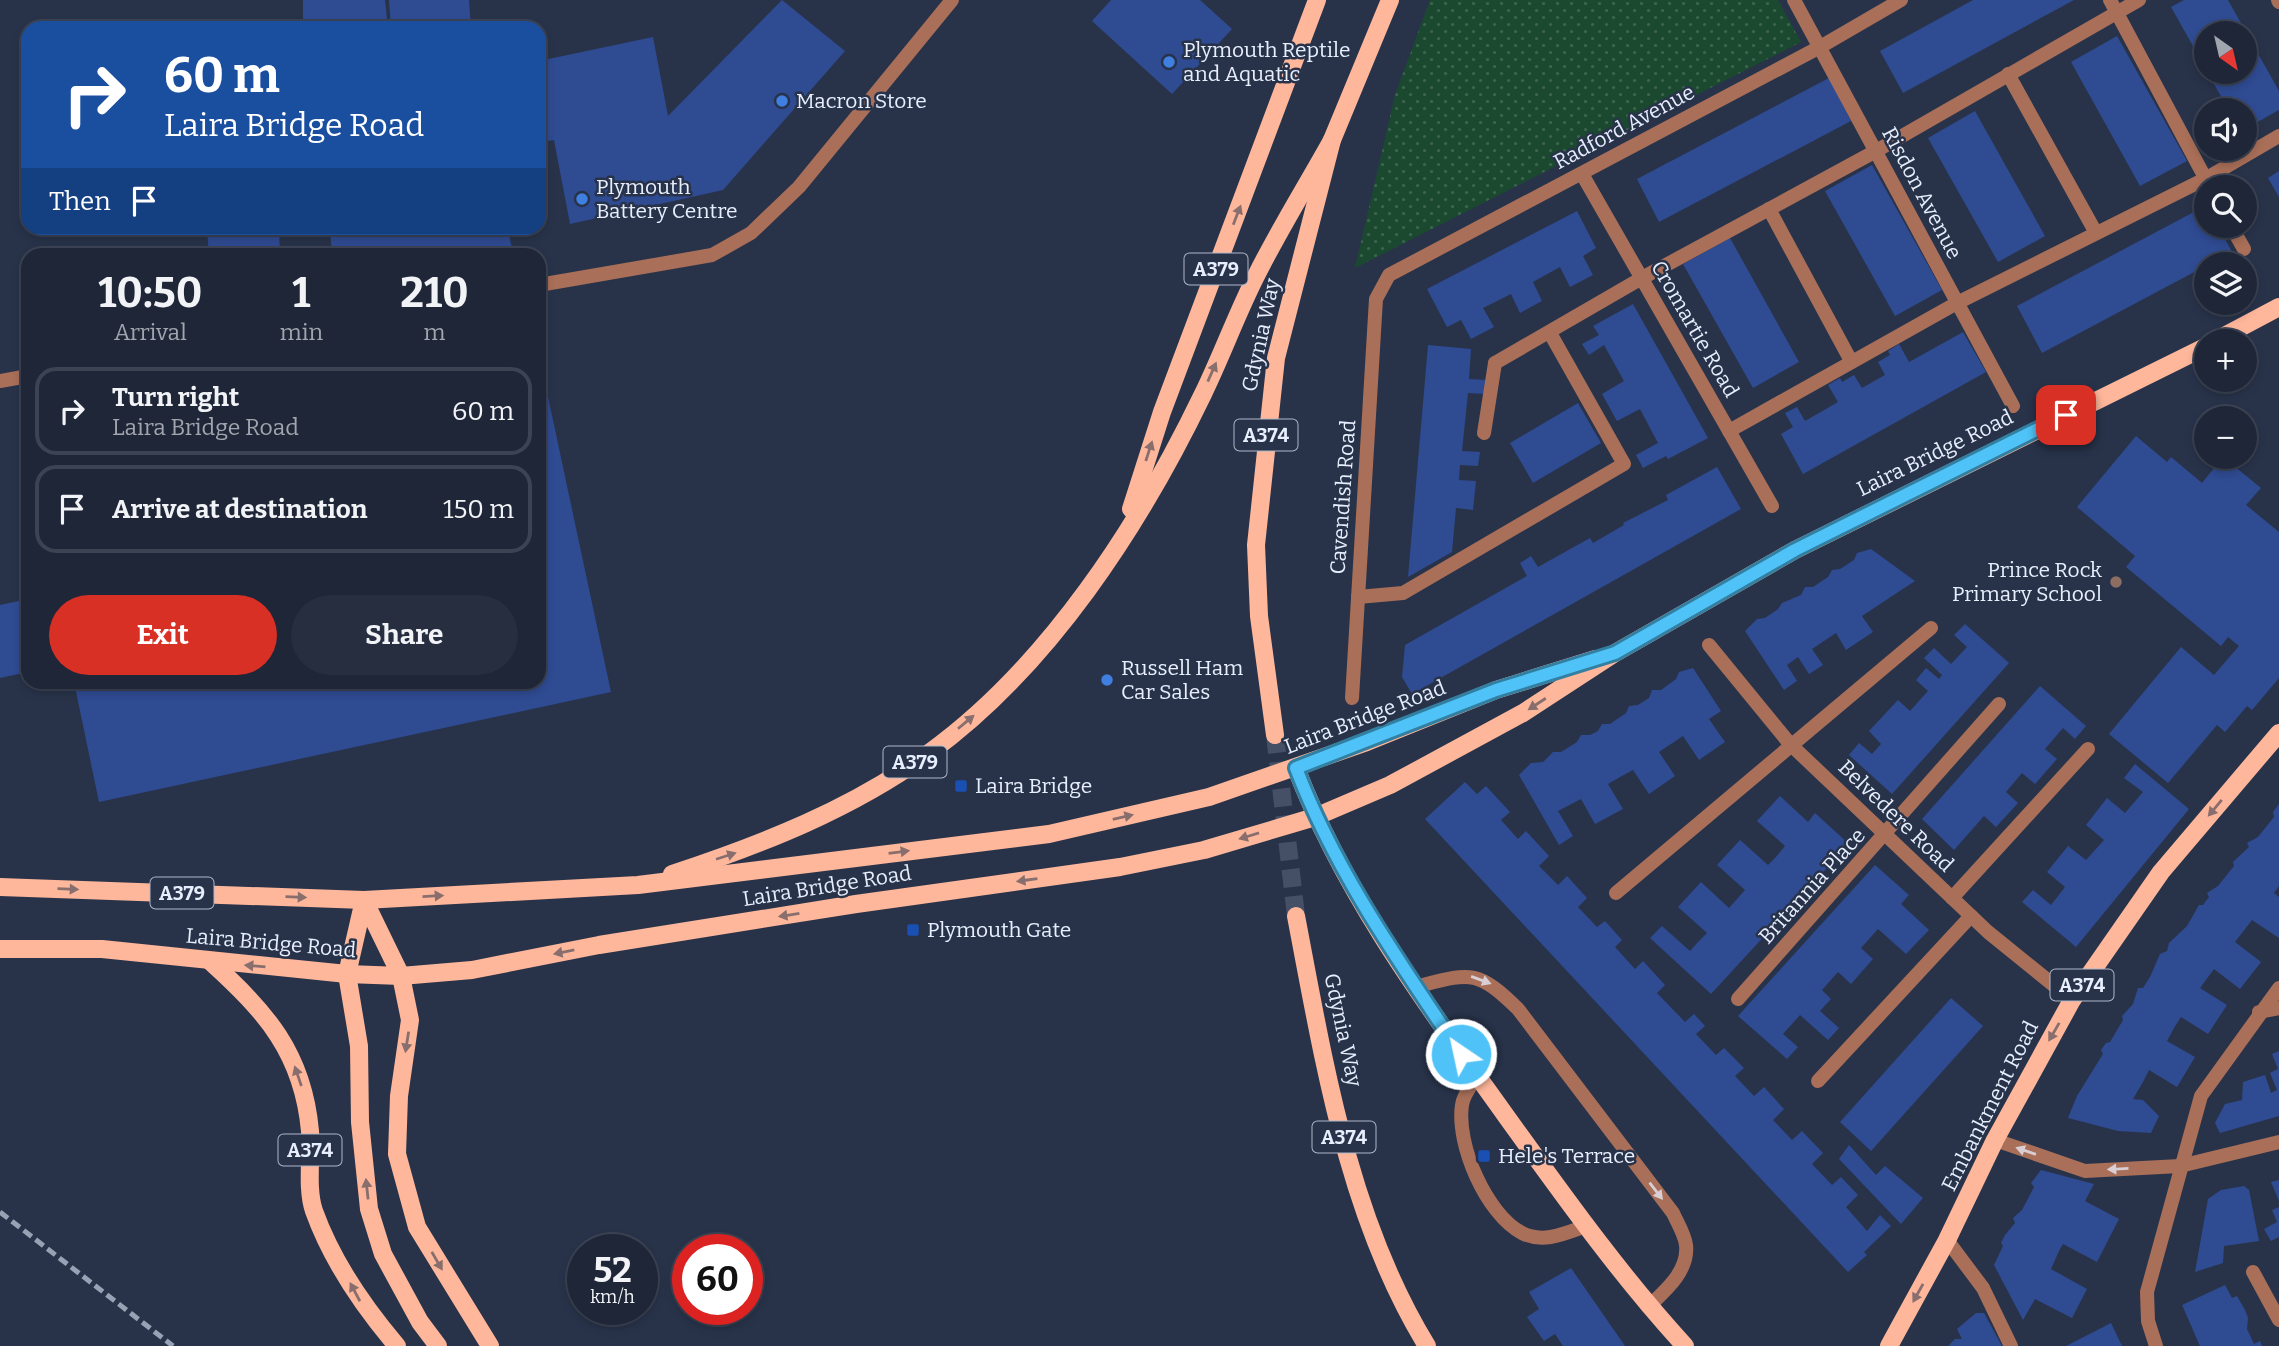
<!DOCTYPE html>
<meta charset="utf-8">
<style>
body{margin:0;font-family:Bitter,serif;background:#262e40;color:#f1f3f6;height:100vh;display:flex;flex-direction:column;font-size:26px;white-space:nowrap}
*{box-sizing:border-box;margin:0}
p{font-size:23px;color:#a1a5ae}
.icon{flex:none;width:38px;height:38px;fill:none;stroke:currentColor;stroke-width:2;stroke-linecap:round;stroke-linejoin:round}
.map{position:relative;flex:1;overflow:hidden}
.drawer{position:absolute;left:21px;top:248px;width:525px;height:441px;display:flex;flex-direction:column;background:#1e2638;border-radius:21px;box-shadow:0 4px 10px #0003,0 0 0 2px #3c4353}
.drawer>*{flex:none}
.hud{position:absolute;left:21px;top:21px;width:525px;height:214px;border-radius:21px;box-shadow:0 4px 10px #0003,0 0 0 2px #3c4353;background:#1a4fa0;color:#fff;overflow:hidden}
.needle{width:46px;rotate:146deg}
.buttons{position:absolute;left:2194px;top:21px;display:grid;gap:14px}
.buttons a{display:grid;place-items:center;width:63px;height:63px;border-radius:50%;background:#1e2638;box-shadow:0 4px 10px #0003,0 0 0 2px #3c4353;font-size:35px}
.speed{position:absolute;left:567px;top:1234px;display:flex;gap:14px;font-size:35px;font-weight:700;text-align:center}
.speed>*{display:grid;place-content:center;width:91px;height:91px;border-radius:50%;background:#1e2638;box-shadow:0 4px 10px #0003,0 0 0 2px #3c4353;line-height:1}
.speed small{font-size:18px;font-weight:400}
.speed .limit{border:10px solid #d22;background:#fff;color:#111}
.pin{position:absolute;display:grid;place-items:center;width:60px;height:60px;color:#fff;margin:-30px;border-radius:14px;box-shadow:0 4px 10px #0006}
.me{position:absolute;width:77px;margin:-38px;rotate:326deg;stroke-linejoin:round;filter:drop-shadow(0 0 5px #0008)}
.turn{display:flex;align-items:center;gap:24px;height:147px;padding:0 28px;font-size:32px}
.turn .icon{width:91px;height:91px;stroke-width:2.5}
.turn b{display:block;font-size:49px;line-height:60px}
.then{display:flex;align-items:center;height:66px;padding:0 28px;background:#0003;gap:14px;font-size:26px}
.eta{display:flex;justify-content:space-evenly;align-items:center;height:119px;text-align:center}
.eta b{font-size:42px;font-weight:700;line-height:49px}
.cta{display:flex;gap:14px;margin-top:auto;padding:14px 28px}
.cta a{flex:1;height:80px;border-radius:42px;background:#d93025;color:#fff;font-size:28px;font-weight:700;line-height:80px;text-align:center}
.cta a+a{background:#262e40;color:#f1f3f6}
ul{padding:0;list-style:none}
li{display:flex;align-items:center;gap:21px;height:88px;margin:0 14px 10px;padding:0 14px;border:4px solid #3c4353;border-radius:21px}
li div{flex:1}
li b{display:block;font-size:26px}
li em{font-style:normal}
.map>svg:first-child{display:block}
.park{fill:url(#park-dots)}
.building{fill:#2f4b92}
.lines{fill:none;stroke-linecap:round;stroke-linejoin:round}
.primary-tunnel{stroke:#454f65;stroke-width:18;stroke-dasharray:18 9;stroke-linecap:butt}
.lane{stroke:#a96f58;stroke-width:14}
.street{stroke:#a96f58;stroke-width:14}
.primary{stroke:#ffb79b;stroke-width:18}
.rail{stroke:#99a2b4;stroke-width:5;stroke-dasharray:10 5;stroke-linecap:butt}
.oneway{fill:#896e6e}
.oneway2{fill:#d8ced4}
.route-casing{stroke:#337fa1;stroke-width:18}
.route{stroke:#4fc3f7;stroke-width:12}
.shop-dot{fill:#3f7fe0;stroke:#28334a;stroke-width:2.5}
.education-dot{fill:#8d6e63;stroke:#28334a;stroke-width:2.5}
.transit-dot{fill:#1a4fb4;stroke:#28334a;stroke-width:2.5}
.labels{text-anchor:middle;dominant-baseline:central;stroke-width:5;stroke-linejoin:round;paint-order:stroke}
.shield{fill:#28334a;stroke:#aeb6c7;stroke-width:2}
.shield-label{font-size:19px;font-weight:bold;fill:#e7eefd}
.poi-label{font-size:21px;fill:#e7eefd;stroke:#28334a;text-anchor:start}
.street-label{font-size:21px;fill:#e7eefd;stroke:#28334a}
</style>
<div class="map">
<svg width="2279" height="1346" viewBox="0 0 2279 1346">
<defs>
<pattern id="park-dots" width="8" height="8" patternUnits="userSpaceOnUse" patternTransform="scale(1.75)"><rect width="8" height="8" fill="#1b492f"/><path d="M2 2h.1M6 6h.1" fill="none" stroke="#3c644e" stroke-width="1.8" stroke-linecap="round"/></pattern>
</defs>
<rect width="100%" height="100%" fill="#28334a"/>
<polygon class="park" points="1430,0 1778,0 1801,42 1355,268 1395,95"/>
<g class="building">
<polygon points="303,0 385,0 388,28 303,28"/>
<polygon points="389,0 469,0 471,28 391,28"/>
<polygon points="782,0 845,51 723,190 570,224 554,140 539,142 539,61 653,37 668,116"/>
<polygon points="1111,0 1200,0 1232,29 1172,94 1092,21"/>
<polygon points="1973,0 2074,0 1903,93 1880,51"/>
<polygon points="2184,0 2228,0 2279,91 2279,110 2245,129 2245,110 2229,110 2207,72 2245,72 2245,33 2207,33 2207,71 2171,7"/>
<polygon points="2117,36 2187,161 2140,186 2071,62"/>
<polygon points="1829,78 1851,121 1659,222 1637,179"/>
<polygon points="1975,111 2045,236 1998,262 1928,138"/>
<polygon points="1872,165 1942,290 1895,316 1825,191"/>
<polygon points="2279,171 2279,197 2268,178"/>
<polygon points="2207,205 2207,226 2218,226 2232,252 2042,353 2017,306"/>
<polygon points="1577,211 1596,248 1583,256 1593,275 1570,287 1560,267 1533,282 1542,301 1520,313 1511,294 1483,308 1494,327 1471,339 1461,320 1447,327 1427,289"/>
<polygon points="207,228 279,228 280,256 209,256"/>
<polygon points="330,228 481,228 482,237 508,231 514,256 332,256"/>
<polygon points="1730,238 1799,362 1753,388 1683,264"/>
<polygon points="1633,304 1708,438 1668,459 1666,456 1643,468 1636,455 1658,443 1640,409 1617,421 1602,394 1624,381 1604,345 1589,355 1582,344 1599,335 1593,326"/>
<polygon points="1963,332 1986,372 1803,474 1781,434 1793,427 1785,413 1797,407 1805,421 1838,402 1828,385 1840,378 1842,382 1854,375 1862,388 1885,375 1878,362 1890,355 1888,351 1899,344 1909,362"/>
<polygon points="1428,345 1471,349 1469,379 1486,380 1485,394 1468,393 1462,451 1480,452 1478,466 1460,465 1459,480 1476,481 1473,510 1456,508 1452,552 1408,577"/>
<polygon points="539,364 541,364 611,692 99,802 74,682 539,682"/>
<polygon points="1578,403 1601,443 1533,483 1510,443"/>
<polygon points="2136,436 2167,462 2171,457 2202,483 2223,457 2261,488 2246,505 2279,532 2279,678 2252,710 2247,706 2225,732 2217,725 2168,783 2109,734 2181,647 2214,675 2239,646 2228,637 2221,646 2126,567 2135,556 2077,507"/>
<polygon points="1717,467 1741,509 1412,694 1402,677 1405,645 1527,576 1520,563 1531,556 1538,567 1590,538 1593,543 1624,525 1623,523 1668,500 1666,495"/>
<polygon points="1871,549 1915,581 1862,616 1873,632 1846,650 1836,633 1812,649 1823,665 1809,674 1798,657 1787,665 1797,681 1784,690 1745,631 1757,619 1765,618 1778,609 1782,603 1801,595 1805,587 1813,587 1828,577 1832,570 1840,569 1854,560 1857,553"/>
<polygon points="28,599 28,672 0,678 0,605"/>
<polygon points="1965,624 2009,663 1892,794 1849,755 1859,743 1872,754 1881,744 1869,731 1898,700 1910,711 1928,691 1916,680 1926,668 1939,679 1942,675 1924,658 1934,648 1951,664 1967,647 1954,635"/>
<polygon points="1693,668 1721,711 1709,719 1725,742 1699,760 1683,736 1659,752 1675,776 1649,794 1633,770 1620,777 1608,784 1623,809 1595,824 1581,799 1558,811 1573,836 1559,845 1519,775 1531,763 1543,762 1553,752 1561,752 1577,742 1581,735 1590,735 1598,731 1602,724 1610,724 1626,713 1629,706 1638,705 1649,698 1652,690 1661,690 1676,679 1679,672"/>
<polygon points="2040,686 2086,726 2075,739 2063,728 2045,749 2057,759 2035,784 2022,773 2006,792 2018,803 1996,827 1984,816 1954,850 1922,819"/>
<polygon points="2135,764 2189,809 2076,947 2022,902 2033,890 2051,905 2065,887 2047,872 2068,846 2086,860 2104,840 2086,825 2107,798 2125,813 2143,792 2124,778"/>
<polygon points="1465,782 1477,794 1486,786 1510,812 1501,820 1518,839 1526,831 1549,856 1539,866 1558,885 1567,876 1587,898 1578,907 1597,927 1605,921 1622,940 1615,947 1635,969 1643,961 1665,985 1657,993 1685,1022 1694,1014 1705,1026 1696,1034 1716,1055 1724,1048 1744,1068 1735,1076 1754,1096 1764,1087 1784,1109 1773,1120 1792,1140 1802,1131 1823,1153 1812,1164 1832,1185 1841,1177 1858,1195 1846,1207 1867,1231 1880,1215 1891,1226 1864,1252 1867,1255 1848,1272 1425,819"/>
<polygon points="1780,796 1808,822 1815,813 1849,844 1711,994 1650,938 1662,926 1690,951 1698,942 1707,933 1678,907 1701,882 1729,908 1745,890 1717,865 1740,840 1768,865 1776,857 1785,846 1757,821"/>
<polygon points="2279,804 2279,886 2274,893 2279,897 2279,938 2252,920 2235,942 2261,962 2240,989 2214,969 2200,988 2227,1005 2208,1034 2181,1017 2174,1028 2167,1041 2195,1057 2177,1087 2149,1070 2143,1082 2133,1099 2143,1100 2159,1116 2151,1133 2118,1131 2068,1118 2077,1096 2103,1054 2101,1050 2106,1043 2110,1042 2123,1020 2122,1016 2133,1004 2138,988 2143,988 2150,977 2160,954 2167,951 2169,943 2187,926 2199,905 2203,905 2209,897 2207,893 2218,886 2234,866 2233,862 2249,847 2247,843 2258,837 2274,817 2273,812"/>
<polygon points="1875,865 1909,895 1901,904 1929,930 1906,954 1878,929 1861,948 1873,959 1851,984 1838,972 1822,990 1831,999 1820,1011 1839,1028 1828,1040 1800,1015 1783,1034 1798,1047 1787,1059 1738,1016"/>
<polygon points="1951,998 1983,1026 1871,1151 1840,1122"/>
<polygon points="2279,1051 2279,1116 2220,1133 2215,1123 2225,1104 2242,1100 2243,1082 2265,1075 2271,1093 2277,1090 2270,1073 2278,1069 2272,1054"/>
<polygon points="1849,1145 1876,1175 1885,1166 1923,1198 1901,1224 1839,1159"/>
<polygon points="2041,1170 2094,1184 2085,1201 2119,1219 2097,1262 2063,1244 2059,1251 2051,1269 2087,1289 2072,1318 2035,1299 2023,1320 1994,1265 2003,1246 2001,1243 2005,1235 2015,1223 2013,1218 2022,1210 2034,1187 2031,1183"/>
<polygon points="2279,1180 2279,1201 2271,1182"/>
<polygon points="2244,1186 2249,1190 2259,1241 2224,1246 2223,1263 2195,1272 2208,1199 2221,1190"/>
<polygon points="2279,1207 2279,1237 2271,1241 2264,1229 2277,1222 2272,1210"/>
<polygon points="1571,1268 1625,1346 1563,1346 1555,1334 1544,1341 1527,1317 1539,1309 1529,1292"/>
<polygon points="2225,1285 2232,1298 2237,1296 2245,1310 2248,1318 2247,1329 2254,1344 2260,1341 2262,1346 2200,1346 2182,1305"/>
<polygon points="1976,1313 1984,1313 2002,1346 1948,1346 1955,1339 1962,1339 1957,1329"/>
<polygon points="2111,1323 2122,1346 2066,1346"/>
</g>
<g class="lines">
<polyline class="primary-tunnel" points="1275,735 1296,916"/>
<g class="lane">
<polyline points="2278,0 2279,2"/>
<polyline points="2008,74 2096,233"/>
<polyline points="1769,209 1851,361"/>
<polyline points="1642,278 1876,151 2139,0"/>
<polyline points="1729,431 1957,303 2205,179 2279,136"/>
<polyline points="1484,433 1495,363"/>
<polyline points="1358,597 1403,593 1624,464 1550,333"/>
<polyline points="1616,893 1931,628"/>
<polyline points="1952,898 2088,749"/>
<polyline points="2259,1012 2279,1008"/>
<polyline points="1818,1081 1971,916"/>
<polyline points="1947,1240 1983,1288 2011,1346"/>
<polyline points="2253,1272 2279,1320"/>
</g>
<g class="street">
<polyline points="1794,0 2013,406"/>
<polyline points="2110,0 2210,187"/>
<polyline points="1582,174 1772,506"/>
<polyline points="2231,226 2244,249"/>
<polyline points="539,285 712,255 751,233 799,187 952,0"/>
<polyline points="1495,363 1642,278"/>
<polyline points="0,381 28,376"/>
<polyline points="1709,645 1790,744 1988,932 2072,1000"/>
<polyline points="1352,698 1376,299 1389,275 1820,47 1901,0"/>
<path d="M1415,987C1470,973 1476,968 1518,1009L1673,1213C1677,1222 1685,1235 1686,1245C1689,1271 1665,1291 1648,1307"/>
<polyline points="1738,999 1999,704"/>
<path d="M1477,1076C1472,1084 1463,1095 1462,1105C1456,1144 1486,1214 1522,1233C1543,1244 1566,1233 1586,1226"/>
<polyline points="1995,1140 2085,1171 2180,1166 2279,1142"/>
<polyline points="2156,1346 2148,1321 2147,1292 2201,1096 2279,988"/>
</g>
<g class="primary">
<polyline points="2215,341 2279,307"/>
<polyline points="1131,509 1162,412 1317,0"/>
<polyline points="1275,735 1259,616 1256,545 1276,358 1332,140 1390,0"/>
<path d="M1296,768C1344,894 1428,1007 1506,1116C1563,1195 1619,1274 1685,1346"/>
<path d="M672,874C763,844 852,809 929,753C1048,667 1140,525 1203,394C1222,355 1237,313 1257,274C1280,228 1307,185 1332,140"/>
<polyline points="0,887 364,900 638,885 1049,834 1209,797 1367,742 1496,690 1595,659"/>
<polyline points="364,900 401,976 410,1020 399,1096 397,1154 417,1227 490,1346"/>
<polyline points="364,900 347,974 359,1046 360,1122 369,1209 383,1254 420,1322 438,1346"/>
<path d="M1296,916C1324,1062 1348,1217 1427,1346"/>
<polyline points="0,949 102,949 347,974 401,976 472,970 599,945 856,904 1120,867 1204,850 1315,817 1390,785 1523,713 1615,653 1795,550 2207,346"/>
<path d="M211,962C266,1012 303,1053 310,1131C312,1155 306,1188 314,1211C332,1261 363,1306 397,1346"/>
<polyline points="1889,1346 1947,1240 1995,1140 2072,1000 2161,872 2279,733"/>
</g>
<polyline class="rail" points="0,1212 173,1346"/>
</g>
<defs><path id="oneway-solid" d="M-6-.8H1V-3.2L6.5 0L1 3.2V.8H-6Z" transform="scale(1.75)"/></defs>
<g class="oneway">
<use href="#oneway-solid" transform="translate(1237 215) rotate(-69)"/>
<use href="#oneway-solid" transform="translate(1212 372) rotate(-66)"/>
<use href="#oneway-solid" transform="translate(1149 451) rotate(-72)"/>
<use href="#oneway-solid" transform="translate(1537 704) rotate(147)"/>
<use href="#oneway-solid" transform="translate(966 722) rotate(-40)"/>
<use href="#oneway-solid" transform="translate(2215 808) rotate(130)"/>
<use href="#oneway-solid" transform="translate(1123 817) rotate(-13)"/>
<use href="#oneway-solid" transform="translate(1249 836) rotate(163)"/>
<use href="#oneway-solid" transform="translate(899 852) rotate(-7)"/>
<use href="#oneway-solid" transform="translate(726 856) rotate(-18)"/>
<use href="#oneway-solid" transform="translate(1027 880) rotate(172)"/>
<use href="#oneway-solid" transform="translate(68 889) rotate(2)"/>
<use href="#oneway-solid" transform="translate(433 896) rotate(-3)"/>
<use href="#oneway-solid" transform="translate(296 897) rotate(2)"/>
<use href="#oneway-solid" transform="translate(789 915) rotate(171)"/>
<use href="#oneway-solid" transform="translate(564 952) rotate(169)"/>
<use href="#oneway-solid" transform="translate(255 966) rotate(-175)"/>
<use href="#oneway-solid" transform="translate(2054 1032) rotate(120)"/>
<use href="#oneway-solid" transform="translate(407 1042) rotate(99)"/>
<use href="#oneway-solid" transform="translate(298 1076) rotate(-109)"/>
<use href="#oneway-solid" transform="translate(367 1189) rotate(-96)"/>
<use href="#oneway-solid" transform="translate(437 1261) rotate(60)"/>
<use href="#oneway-solid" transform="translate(355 1292) rotate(-118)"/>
<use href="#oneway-solid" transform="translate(1918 1293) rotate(119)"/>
</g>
<g class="oneway2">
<use href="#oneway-solid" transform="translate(1481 980) rotate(20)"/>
<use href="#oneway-solid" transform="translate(2026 1151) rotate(-161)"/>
<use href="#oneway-solid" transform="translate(2118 1169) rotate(177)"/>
<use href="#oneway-solid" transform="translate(1656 1191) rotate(52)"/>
</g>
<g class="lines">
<g class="route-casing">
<path id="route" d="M1461,1054C1400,963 1335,871 1296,768L1496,690L1615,653L1795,550L2066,415"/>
</g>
<use href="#route" class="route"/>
</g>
<g class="shop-dot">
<circle cx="1169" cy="62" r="7"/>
<circle cx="782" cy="101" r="7"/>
<circle cx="582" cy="199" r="7"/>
<circle cx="1107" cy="680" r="7"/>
</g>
<circle class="education-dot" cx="2116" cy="582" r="7"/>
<g class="transit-dot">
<rect x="954" y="779" width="14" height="14" rx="3.5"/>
<rect x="906" y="923" width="14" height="14" rx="3.5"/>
<rect x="1477" y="1149" width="14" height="14" rx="3.5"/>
</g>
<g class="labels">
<g class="shield">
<rect x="1184.5" y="253.5" width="63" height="31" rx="5"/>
<rect x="1234.5" y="419.5" width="63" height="31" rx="5"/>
<rect x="883.5" y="746.5" width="63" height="31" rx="5"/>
<rect x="150.5" y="877.5" width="63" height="31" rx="5"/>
<rect x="2050.5" y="969.5" width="63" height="31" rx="5"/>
<rect x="1312.5" y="1121.5" width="63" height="31" rx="5"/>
<rect x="278.5" y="1134.5" width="63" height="31" rx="5"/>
</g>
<g class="shield-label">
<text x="1216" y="269">A379</text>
<text x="1266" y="435">A374</text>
<text x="915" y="762">A379</text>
<text x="182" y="893">A379</text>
<text x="2082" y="985">A374</text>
<text x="1344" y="1137">A374</text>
<text x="310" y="1150">A374</text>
</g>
<g class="poi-label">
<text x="1183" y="50">Plymouth Reptile<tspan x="1183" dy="24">and Aquatic</tspan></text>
<text x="796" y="101">Macron Store</text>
<text x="596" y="187">Plymouth<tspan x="596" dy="24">Battery Centre</tspan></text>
<text x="2102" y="570" text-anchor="end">Prince Rock<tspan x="2102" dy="24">Primary School</tspan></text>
<text x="1121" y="668">Russell Ham<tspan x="1121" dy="24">Car Sales</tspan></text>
<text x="975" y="786">Laira Bridge</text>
<text x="927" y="930">Plymouth Gate</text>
<text x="1498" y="1156">Hele's Terrace</text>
</g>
<g class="street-label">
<text transform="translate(1624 127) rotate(-28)">Radford Avenue</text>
<text transform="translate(1922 193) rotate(62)">Risdon Avenue</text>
<text transform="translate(1695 329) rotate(60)">Cromartie Road</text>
<text transform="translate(1261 335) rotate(-78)">Gdynia Way</text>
<text transform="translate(1935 453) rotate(-26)">Laira Bridge Road</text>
<text transform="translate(1343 497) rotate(-86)">Cavendish Road</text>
<text transform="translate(1365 717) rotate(-21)">Laira Bridge Road</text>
<text transform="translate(1896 816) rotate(44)">Belvedere Road</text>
<text transform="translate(827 886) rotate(-9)">Laira Bridge Road</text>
<text transform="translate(1812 886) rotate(-48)">Britannia Place</text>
<text transform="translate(271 943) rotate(5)">Laira Bridge Road</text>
<text transform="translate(1343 1030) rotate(78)">Gdynia Way</text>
<text transform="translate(1990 1106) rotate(-63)">Embankment Road</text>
</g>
</g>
</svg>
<div class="buttons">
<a><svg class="needle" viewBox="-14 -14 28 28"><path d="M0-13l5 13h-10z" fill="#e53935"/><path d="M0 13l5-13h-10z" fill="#a1a5ae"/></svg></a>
<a><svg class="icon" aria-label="sound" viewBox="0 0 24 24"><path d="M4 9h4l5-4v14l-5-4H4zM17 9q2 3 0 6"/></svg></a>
<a><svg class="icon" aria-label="search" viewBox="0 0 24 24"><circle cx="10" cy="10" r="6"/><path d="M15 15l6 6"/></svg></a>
<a><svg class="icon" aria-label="layers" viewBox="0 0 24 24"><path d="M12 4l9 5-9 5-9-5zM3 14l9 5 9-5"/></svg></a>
<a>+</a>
<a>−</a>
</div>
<div class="speed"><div>52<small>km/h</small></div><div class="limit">60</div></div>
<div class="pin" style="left:2066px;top:415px;background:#d93025"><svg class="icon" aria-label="arrive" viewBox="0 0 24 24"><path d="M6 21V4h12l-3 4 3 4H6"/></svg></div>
<svg class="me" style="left:1461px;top:1054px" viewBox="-20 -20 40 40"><circle r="17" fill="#4fc3f7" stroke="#fff" stroke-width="3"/><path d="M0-11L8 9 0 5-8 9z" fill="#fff"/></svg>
<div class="hud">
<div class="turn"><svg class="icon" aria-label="right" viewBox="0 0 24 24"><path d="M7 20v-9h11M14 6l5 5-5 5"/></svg><div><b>60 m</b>Laira Bridge Road</div></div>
<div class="then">Then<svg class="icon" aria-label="arrive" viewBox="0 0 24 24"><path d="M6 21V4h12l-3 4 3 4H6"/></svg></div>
</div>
<section class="drawer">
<div class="eta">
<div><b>10:50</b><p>Arrival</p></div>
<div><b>1</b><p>min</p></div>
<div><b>210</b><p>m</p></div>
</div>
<ul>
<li><svg class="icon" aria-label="right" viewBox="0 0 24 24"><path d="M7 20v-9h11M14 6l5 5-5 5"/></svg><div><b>Turn right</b><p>Laira Bridge Road</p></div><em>60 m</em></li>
<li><svg class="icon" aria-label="arrive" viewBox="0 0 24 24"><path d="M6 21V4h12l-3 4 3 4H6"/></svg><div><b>Arrive at destination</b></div><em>150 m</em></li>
</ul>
<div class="cta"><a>Exit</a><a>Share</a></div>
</section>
</div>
